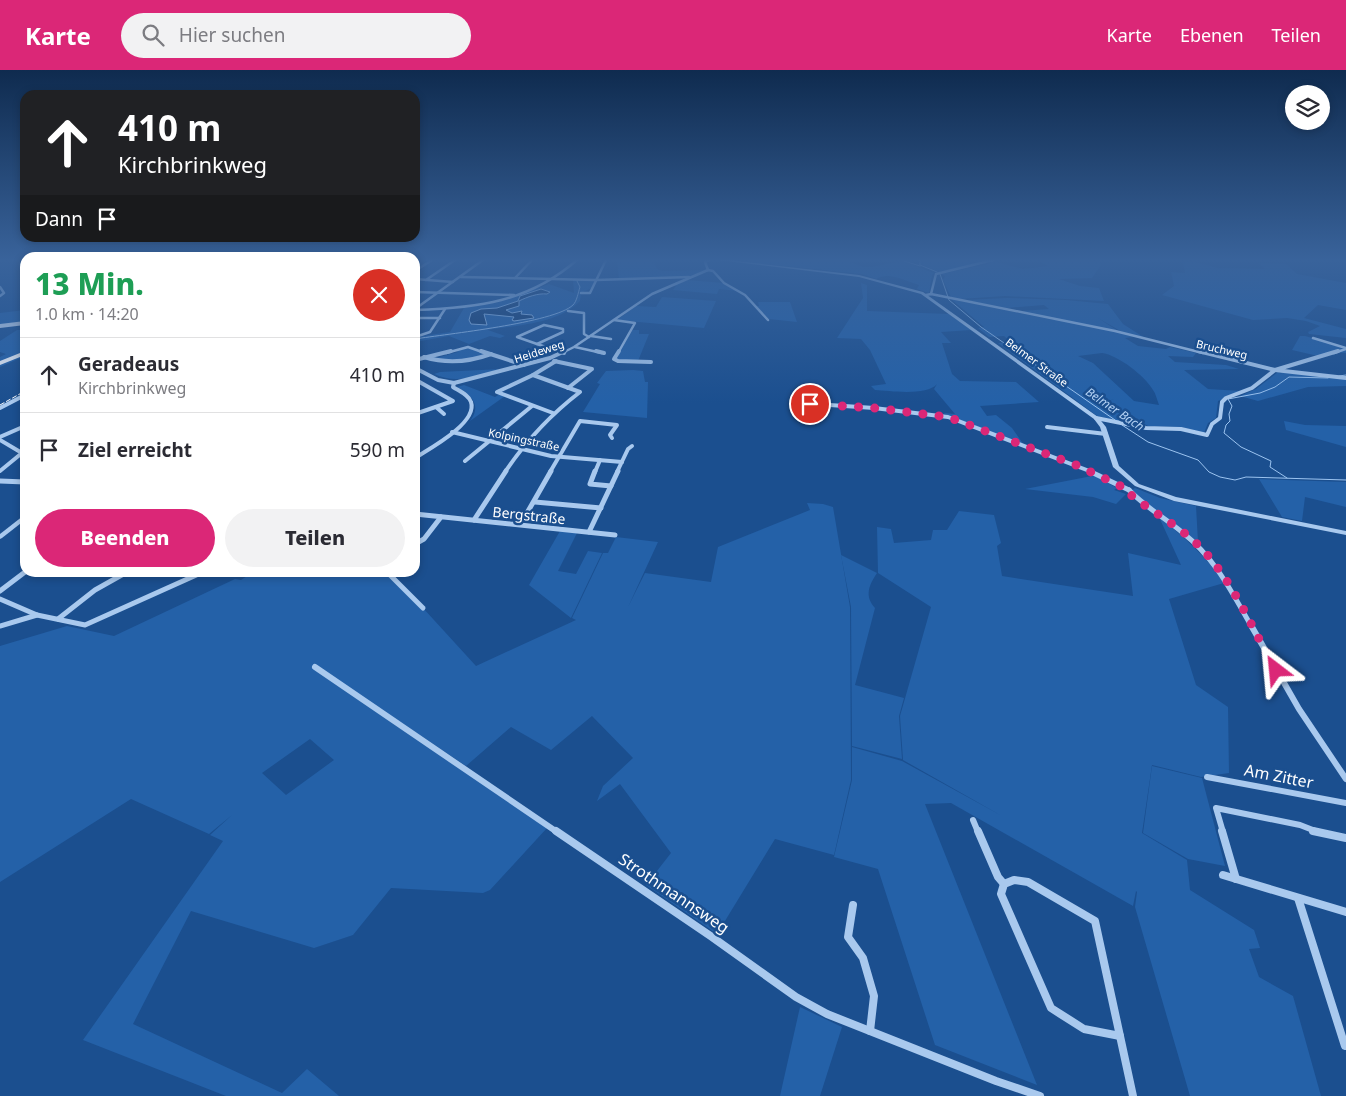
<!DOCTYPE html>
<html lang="de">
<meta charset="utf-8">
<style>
body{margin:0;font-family:"Noto Sans",sans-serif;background:#f2f2f3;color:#2b2b33;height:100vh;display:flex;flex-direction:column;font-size:19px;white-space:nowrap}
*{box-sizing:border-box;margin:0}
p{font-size:16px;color:#7c7c81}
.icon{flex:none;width:28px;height:28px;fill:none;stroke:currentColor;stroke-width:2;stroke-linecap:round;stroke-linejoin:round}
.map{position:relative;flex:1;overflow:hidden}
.drawer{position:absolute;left:20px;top:182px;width:400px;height:325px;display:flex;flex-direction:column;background:#fff;border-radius:15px;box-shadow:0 2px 8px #0003}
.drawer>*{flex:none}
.top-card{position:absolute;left:20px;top:20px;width:400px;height:152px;border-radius:15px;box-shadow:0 2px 8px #0003;background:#202124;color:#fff;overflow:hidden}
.tools{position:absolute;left:1285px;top:15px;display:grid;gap:10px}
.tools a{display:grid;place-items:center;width:45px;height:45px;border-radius:50%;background:#fff;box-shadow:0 2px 8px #0003;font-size:25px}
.pin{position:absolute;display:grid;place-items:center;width:42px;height:42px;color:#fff;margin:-21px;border:2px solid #fff;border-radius:50%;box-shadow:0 1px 5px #0007}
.me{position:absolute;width:55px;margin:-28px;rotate:331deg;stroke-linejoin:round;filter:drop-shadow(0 0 4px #0008)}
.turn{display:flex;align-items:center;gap:18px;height:105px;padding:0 15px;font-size:22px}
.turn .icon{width:65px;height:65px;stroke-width:2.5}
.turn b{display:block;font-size:35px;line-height:42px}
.then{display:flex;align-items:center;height:48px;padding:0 15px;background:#0003;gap:10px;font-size:19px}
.round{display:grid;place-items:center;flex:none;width:52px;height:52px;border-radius:26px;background:#f2f2f3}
.overview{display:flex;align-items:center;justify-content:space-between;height:85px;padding:0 15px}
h1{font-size:30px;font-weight:800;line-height:38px;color:#1e9e55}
.action{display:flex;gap:10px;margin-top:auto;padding:10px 15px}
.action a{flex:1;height:58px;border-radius:30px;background:#db2777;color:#fff;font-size:20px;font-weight:800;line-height:58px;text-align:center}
.action a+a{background:#f2f2f3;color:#2b2b33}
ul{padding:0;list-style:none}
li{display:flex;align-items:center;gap:15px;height:75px;padding:0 15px;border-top:1px solid #e1e1e2}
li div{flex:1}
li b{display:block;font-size:19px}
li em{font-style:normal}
header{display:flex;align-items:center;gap:30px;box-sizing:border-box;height:70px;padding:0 25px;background:#db2777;color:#fff}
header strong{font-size:24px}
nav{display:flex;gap:28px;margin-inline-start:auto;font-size:18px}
.search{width:350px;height:45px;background:#f2f2f3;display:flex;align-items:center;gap:12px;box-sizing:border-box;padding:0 18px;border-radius:28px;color:#7c7c81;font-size:19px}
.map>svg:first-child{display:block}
.green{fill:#2461a8;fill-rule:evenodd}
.water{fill:#123a6d;stroke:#9cc4f0}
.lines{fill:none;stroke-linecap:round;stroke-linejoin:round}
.stream{stroke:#9cc4f0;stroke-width:1}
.minor-far4{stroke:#a9c9ee;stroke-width:2.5}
.minor-far3{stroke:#a9c9ee;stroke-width:4}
.minor-far2{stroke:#a9c9ee;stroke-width:5}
.minor-far1{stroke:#a9c9ee;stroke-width:6}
.minor{stroke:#a9c9ee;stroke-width:8}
.tertiary{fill:#a9c9ee;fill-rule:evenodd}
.secondary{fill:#d6e6fa;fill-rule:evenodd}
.trunk{fill:#f8faff;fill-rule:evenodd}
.rail{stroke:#fff;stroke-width:1;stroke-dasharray:5 2;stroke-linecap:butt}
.route{stroke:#db2777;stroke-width:9;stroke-dasharray:0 16.2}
.labels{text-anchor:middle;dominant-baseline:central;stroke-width:5;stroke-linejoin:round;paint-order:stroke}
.far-street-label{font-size:11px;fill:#fff;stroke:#1b4f8f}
.far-water-label{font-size:12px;font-style:italic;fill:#b5d3f5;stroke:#1b4f8f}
.street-label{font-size:14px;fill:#fff;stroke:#1b4f8f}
.near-street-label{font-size:16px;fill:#fff;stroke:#1b4f8f}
</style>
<header>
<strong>Karte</strong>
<div class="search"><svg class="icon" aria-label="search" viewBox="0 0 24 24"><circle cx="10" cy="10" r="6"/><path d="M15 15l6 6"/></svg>Hier suchen</div>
<nav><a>Karte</a><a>Ebenen</a><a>Teilen</a></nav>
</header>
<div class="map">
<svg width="1346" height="1026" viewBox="0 0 1346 1026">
<rect width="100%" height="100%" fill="#1b4f8f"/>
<g class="green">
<polygon points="617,190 653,190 657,199 663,201 705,200 691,206 619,209"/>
<path d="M747,190H861L850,192L863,197H872L902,191L934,203L932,205L929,223L917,219L919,215C906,211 888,201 876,209L862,204L756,193Z"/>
<polygon points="922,190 960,190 978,194 939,202 923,195 921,193"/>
<polygon points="1041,190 1099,191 1101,195 1092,208 1059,209 1080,216 1099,218 1104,231 1005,226 960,229 951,227 943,210 945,206 941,204 988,194 993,191 1023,199 1048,196 1041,192"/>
<polygon points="1183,192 1195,192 1218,198 1265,199 1259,193 1286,194 1297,204 1346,213 1346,240 1318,235 1304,248 1346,259 1346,268 1309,264 1308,262 1320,256 1306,251 1287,248 1253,250 1162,225 1174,216 1171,202 1185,203"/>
<path d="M573,210H596L592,218L581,223L580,231C558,254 518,255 488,260L505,266L500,268L490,266L469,274L449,266L415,272V267L450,262L464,238L495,233L549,214L574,223Z"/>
<polygon points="687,210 724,213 738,221 719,219 717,224 673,220 676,216 673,215"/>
<path d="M861,213L867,215V241L949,244L971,260L941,262L951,273H942L952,304L960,311L1016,312L1039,332L980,336L987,346L996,345L1012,358L1024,375L943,343L955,344L934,319L937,314C927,326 891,321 875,320L871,316L886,314L870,280L861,269L837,268L863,228Z"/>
<polygon points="662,227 716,231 704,258 617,250 636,236 656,237"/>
<path d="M1007,228L1066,230L1108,234L1123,254L1145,268L1122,262L1098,248L1123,264L1133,267L1125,268L1138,276L1166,279L1170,277L1196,283L1193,287L1168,286L1175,292L1226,295L1239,299L1184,300L1208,319L1241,321L1218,331L1216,348L1208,353L1204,363L1181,357L1148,356L1105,333L1114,329L1103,333L1096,329L1094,331L1089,328L1095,332L1097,330L1146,356L1104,351L998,273H1012L1004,266L989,267L978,258L984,257L951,229L1054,250H1059L1021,241L1049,239L1044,235L1007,238L965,230ZM1102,283C1118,285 1145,306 1153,320C1156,324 1157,330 1159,335L1134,331L1093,293L1078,286Z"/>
<polygon points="758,232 790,232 797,252 769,249 755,236 759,236"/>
<polygon points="25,240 25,251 0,255 0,243"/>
<polygon points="17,260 25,260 25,286 0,297 0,287 6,284 0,282 0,271"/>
<polygon points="632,260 639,260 639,264 649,264 638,291 618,291 615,288"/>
<polygon points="1300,266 1305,266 1346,277 1346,283 1333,282 1318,286 1292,280"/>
<path d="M467,277L488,283C470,292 448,293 429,287L433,285L436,288L458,282L456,280Z"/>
<path d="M502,299C479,305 457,315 434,304L440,302Z"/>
<polygon points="633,300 643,301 645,312 648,312 647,348 583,342 600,314 597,313 606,301"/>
<polygon points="1278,302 1282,304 1280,302 1346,309 1346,316 1308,317 1258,331 1240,326 1256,319"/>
<path d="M464,315L495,327L500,324L505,326L470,351C482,336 472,325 457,317Z"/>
<polygon points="1284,351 1305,355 1346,356 1346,377 1286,360"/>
<polygon points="1092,406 1097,407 1117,418 1114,420 1126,424 1116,434 1093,427 1025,419"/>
<polygon points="1259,409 1346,412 1346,437 1305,427 1302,451 1282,447"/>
<polygon points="1135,418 1160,428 1196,436 1198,472 1133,424 1132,420"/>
<path d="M807,433L823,434L833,437L850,537L851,710L834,785L775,769L717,864L646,815L671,783L620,714L597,731L603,716L633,688L592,646L551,680L511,657L466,696L320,598L316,601L547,758L490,820L483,823L391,818L353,865L314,878L191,841L133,954L282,1023L307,999L339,1026H226L83,970L223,771L210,765L232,745L209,764L131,729L0,812V576L67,556L114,566L235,509L241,510L252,503L387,502L423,538L476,596L576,550L572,548L603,483H608L616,467L658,472L628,537L645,503L711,512L718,477L810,440ZM310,669L334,690L286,725L262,703Z"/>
<path d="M959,441L994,445L1001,473L997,476L1002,506L1133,526L1128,483L1181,495L1159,447C1184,467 1206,486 1224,513L1169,529L1196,615L1228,637L1229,703L1201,707L1152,695L1142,763L1187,790L1190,820L1254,860L1260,878L1249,879L1259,907L1293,926L1321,1026H1190L1135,837L1137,822L1136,821L1133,836L951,733L925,734L1037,1015L935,975L878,799L834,787L852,710V677L902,691L1002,746L903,690L900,646L931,537L878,503L877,457L891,459L894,473L931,470L933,460H947Z"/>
<polygon points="560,461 577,463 558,501 576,504 588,481 602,483 571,548 529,515"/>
<path d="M841,485L877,503C869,515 864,526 875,538L855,615L904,628L899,646L902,689L852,676L851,537Z"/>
<polygon points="1152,696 1202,708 1225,796 1188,789 1143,763"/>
<polygon points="800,937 842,957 820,1026 780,1026"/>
</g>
<path class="water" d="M541,219L550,222L547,224C538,223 527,227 519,231V236L506,240L512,243L522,241L521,244L532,245L534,248L514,251L512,250L514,247L484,244L487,255L471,254L469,250L471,243L481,239L497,238L518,231L520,226Z"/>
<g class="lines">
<g class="stream">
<polyline points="920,190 920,195 937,202"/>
<polyline points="904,191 920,196"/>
<polyline points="940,204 949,230 981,257 1115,350"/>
<path d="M415,269C446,264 554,253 573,235C577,231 578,223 580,217L577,211"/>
<polyline points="1339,306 1346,305"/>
<polyline points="1122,355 1148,372 1198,390 1209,402 1220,407 1235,410 1246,407 1346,410"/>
<polyline points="1287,408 1270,397 1271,391 1241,377 1224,363 1226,355 1230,351 1229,344 1232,336 1228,329 1260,323 1275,317 1289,307 1328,308"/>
</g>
<g class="minor-far4">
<polyline points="708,200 713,201 724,213 745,225 768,250"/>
<polyline points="708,200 705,192 709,190"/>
<polyline points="415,201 432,190"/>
<polyline points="461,207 596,210 689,207"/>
<polyline points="515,208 532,190"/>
<polyline points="415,209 453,212"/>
<polyline points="426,210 455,190"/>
<polyline points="0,217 4,223 0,226"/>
<polyline points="415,222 514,225"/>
<polyline points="581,223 590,223 606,190"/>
<polyline points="931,224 936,204 993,190"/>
<polyline points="926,225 931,224 1115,261 1203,283"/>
<polyline points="415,239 483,190"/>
<path d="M415,240C477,238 529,232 577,190"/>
<polyline points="568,241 584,243 584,264 589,267"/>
<polyline points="415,248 440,248"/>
<polyline points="614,250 635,253 618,283"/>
<polygon points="544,255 563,259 563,262 537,274 517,267"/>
<polyline points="591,266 611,269"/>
<polyline points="415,267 430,262 445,239"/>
<polyline points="1313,268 1346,278"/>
<polyline points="537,274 563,283"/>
<polyline points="575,277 602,283"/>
<polyline points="446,283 468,277 485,283"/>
<polyline points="562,283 574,277 652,224 708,200"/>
<polyline points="1334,283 1346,279"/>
</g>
<g class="minor-far3">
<polyline points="481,281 524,295"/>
<polyline points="559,281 564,283"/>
<polyline points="596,281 604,283"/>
<polyline points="619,281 614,289 618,291 651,292"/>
<polyline points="1198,281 1275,300 1346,308"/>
<path d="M424,287C447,294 469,292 491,284"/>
<polyline points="415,290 451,281"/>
<polyline points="554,291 592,299 568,318"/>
<polyline points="415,298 438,310 454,313 550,288 565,281"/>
<polyline points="800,333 874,338 948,347 1092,402"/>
<polyline points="436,337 444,344"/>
<polyline points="0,338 25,325"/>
<polyline points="553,343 497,322 533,305 556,291"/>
<polyline points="415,344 453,331 416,310"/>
<polyline points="1096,348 1146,358 1181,359 1207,365 1212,354 1220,348 1222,332 1226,328 1252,318 1275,300 1338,281"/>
<polyline points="1047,357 1106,364"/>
<polyline points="452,362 551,386 622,392"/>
<polyline points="0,367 25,356"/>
<polyline points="0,370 22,383 0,401"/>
<path d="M415,388C429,379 478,353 471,332C469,325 459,321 453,317L454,313"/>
<polyline points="465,391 532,336"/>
<path d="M505,402C526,371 550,345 580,322L533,305"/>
<polyline points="550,402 580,351 617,355 610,365 612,368"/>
<polyline points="595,402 600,390"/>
<polyline points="617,402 628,379 632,376"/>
</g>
<g class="minor-far2">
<polyline points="595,401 590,414 611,416"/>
<polyline points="1089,401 1129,420"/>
<polyline points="0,411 25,412"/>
<path d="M1129,420C1145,437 1165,448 1183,463C1216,489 1232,523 1253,559"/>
<polyline points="535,432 601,438"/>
<polyline points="527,443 551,401"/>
<polyline points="415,444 615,465"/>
<polyline points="474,450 506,401"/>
<polyline points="589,462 618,401"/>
<polyline points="415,474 424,469 441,447"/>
<polyline points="387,502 423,538"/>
<polyline points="0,521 25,502"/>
<polyline points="0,529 37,545 85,555 203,502"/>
<polyline points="58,549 95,520 127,502"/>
<polyline points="0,556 37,545"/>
</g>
<g class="minor-far1">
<polyline points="1252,557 1299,639 1346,709"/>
<polyline points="315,597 557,762"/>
<polyline points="1207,707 1346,733"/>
<polyline points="973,750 978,762"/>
<polyline points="1223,762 1216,738 1300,755 1318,762"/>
</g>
<g class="minor">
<polyline points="556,761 712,867 796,927 827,944 996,1011 1040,1026"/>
<polyline points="978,761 998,807 1004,814"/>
<polyline points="1222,761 1236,809"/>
<polyline points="1313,761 1346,768"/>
<polyline points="1223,805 1346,842"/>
<polygon points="1014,810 1028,812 1095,851 1120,966 1084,959 1051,938 1001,824 1004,814"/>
<polyline points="1298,828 1345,976"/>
<polyline points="853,835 848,867 863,888 874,926 870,961"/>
<polyline points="1120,966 1133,1026"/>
</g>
<g class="tertiary">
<polygon points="718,190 728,190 859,205 923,222 1098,347 1106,357 1119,396 1139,414 1176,427 1346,461 1346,465 1174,431 1135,416 1113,397 1100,357 1094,349 921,224 859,207"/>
<polygon points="25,445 25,450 2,468 0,469 0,464 23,446"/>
</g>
<polygon class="secondary" points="25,251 25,255 0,258 0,254"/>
<polygon class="trunk" points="25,281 25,285 0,295 0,291"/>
<polyline class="rail" points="0,335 25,321"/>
</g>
<linearGradient id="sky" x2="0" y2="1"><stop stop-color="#0f2b4f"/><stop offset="0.57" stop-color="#39639b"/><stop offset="1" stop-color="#39639b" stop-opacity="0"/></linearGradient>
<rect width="1346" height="333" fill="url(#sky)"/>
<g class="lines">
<path class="route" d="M810,334L874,338L948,347L1076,395L1129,420L1132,426C1154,443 1179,456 1199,476C1233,510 1252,559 1276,600"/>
</g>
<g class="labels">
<g class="far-street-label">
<text transform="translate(1222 279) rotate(13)">Bruchweg</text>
<text transform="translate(539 281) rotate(-18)">Heideweg</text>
<text transform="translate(1037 292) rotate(36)">Belmer Straße</text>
<text transform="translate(524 369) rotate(12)">Kolpingstraße</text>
</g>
<g class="far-water-label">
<text transform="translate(1115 339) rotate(34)">Belmer Bach</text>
</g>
<g class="street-label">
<text transform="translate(529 445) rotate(6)">Bergstraße</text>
</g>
<g class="near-street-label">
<text transform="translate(1279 706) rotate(11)">Am Zitter</text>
<text transform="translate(674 823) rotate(34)">Strothmannsweg</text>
</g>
</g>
</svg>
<div class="tools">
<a><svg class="icon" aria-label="layers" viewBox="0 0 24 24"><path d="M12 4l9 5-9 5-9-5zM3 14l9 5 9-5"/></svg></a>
</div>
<div class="pin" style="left:810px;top:334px;background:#d93025"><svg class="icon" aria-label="arrive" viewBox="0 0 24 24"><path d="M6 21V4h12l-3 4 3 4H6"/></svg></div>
<svg class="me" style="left:1276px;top:600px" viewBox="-20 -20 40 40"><path d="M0-17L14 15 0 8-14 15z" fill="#db2777" stroke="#fff" stroke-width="4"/></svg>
<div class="top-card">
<div class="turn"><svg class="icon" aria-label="ahead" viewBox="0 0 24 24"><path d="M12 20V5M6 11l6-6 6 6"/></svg><div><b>410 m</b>Kirchbrinkweg</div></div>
<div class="then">Dann<svg class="icon" aria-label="arrive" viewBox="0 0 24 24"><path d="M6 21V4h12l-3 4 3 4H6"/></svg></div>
</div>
<section class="drawer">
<div class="overview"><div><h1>13 Min.</h1><p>1.0 km · 14:20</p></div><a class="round" style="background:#d93025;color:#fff"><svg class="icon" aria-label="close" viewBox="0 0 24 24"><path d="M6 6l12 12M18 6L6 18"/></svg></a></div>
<ul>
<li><svg class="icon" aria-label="ahead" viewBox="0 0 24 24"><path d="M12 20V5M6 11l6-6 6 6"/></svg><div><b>Geradeaus</b><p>Kirchbrinkweg</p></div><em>410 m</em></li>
<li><svg class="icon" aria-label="arrive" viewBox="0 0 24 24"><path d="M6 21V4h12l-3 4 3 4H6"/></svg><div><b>Ziel erreicht</b></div><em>590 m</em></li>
</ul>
<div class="action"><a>Beenden</a><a>Teilen</a></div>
</section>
</div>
